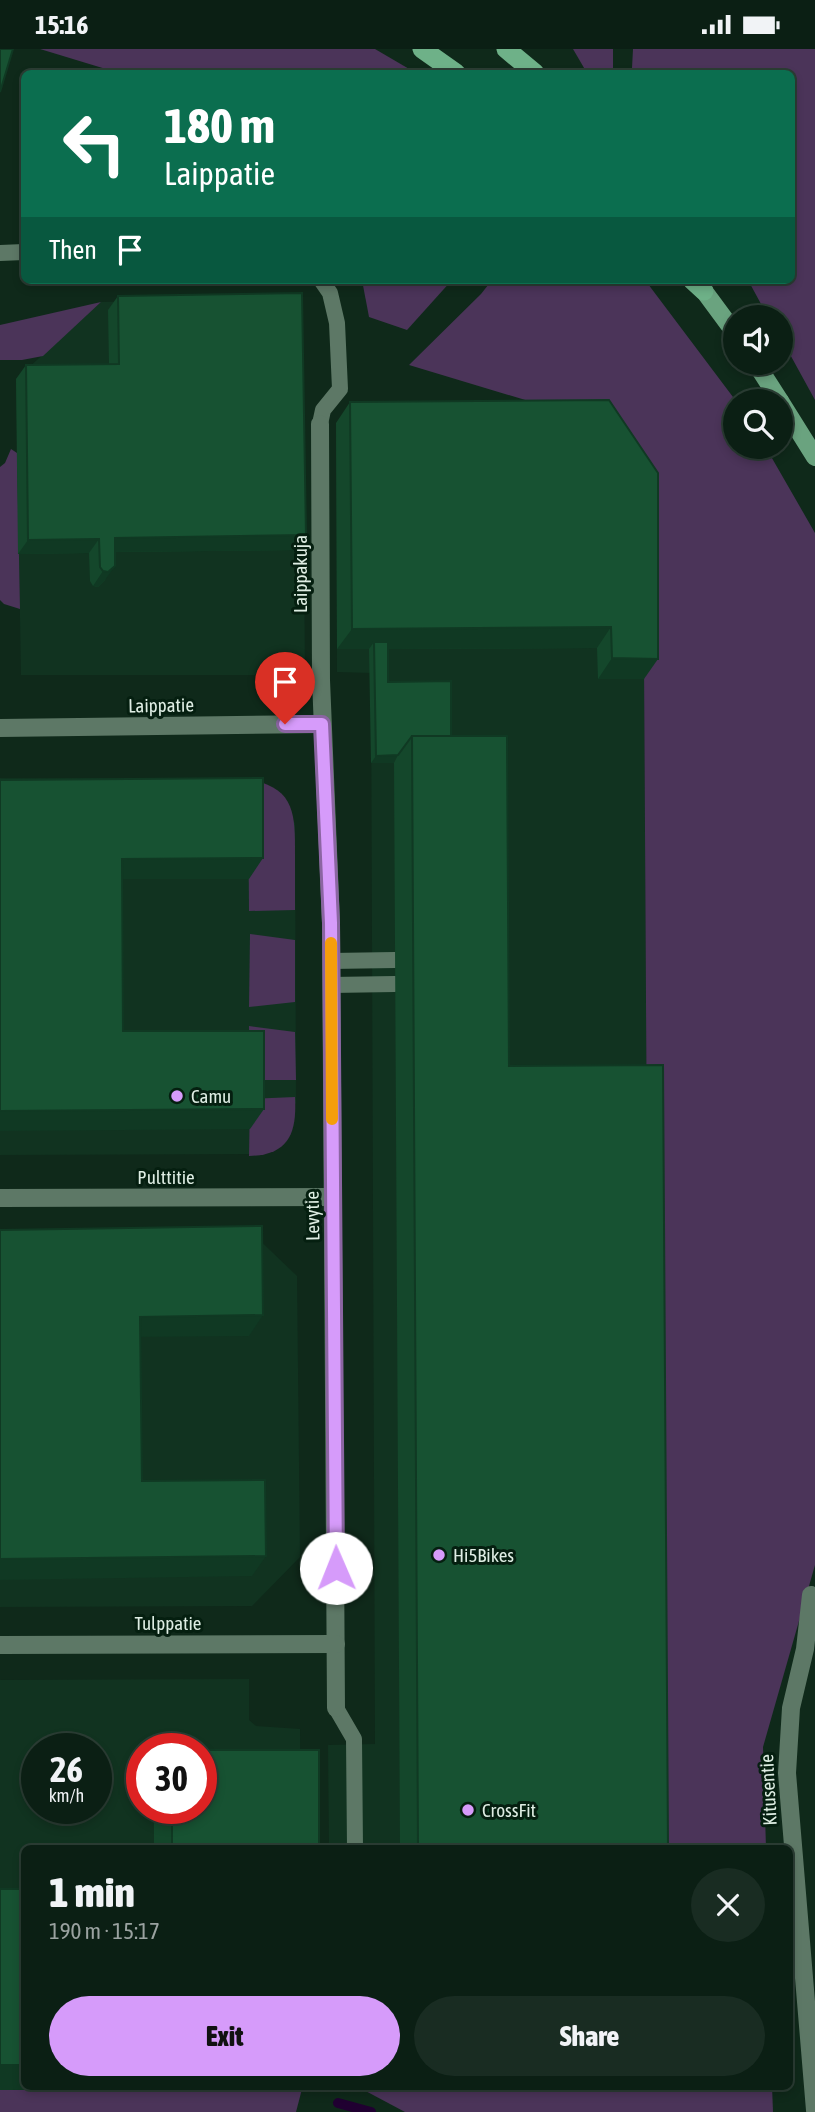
<!DOCTYPE html>
<meta charset="utf-8">
<style>
body{margin:0;font-family:"Asap Condensed",sans-serif;background:#192c22;color:#f1f3f6;height:100vh;display:flex;flex-direction:column;font-size:26px;white-space:nowrap}
*{box-sizing:border-box;margin:0}
p{font-size:23px;color:#9aa2a0}
.icon{flex:none;width:38px;height:38px;fill:none;stroke:currentColor;stroke-width:2;stroke-linecap:round;stroke-linejoin:round}
.map{position:relative;flex:1;overflow:hidden}
.sheet{position:absolute;left:21px;top:1796px;width:772px;height:245px;display:flex;flex-direction:column;background:#0b1f14;border-radius:10px;box-shadow:0 4px 10px #0003,0 0 0 2px #2b3d34}
.sheet>*{flex:none}
.banner{position:absolute;left:21px;top:21px;width:774px;height:214px;border-radius:10px;box-shadow:0 4px 10px #0003,0 0 0 2px #2b3d34;background:#0b6e4f;color:#fff;overflow:hidden}
.fabs{position:absolute;left:723px;top:256px;display:grid;gap:14px}
.fabs a{display:grid;place-items:center;width:70px;height:70px;border-radius:50%;background:#0b1f14;box-shadow:0 4px 10px #0003,0 0 0 2px #2b3d34;font-size:35px}
.speed{position:absolute;left:21px;top:1684px;display:flex;gap:14px;font-size:35px;font-weight:700;text-align:center}
.speed>*{display:grid;place-content:center;width:91px;height:91px;border-radius:50%;background:#0b1f14;box-shadow:0 4px 10px #0003,0 0 0 2px #2b3d34;line-height:1}
.speed small{font-size:18px;font-weight:400}
.speed .limit{border:10px solid #d22;background:#fff;color:#111}
.pin{position:absolute;display:grid;place-items:center;width:60px;height:60px;color:#fff;margin:-72px -30px;border-radius:50% 50% 50% 0;rotate:-45deg;box-shadow:0 0 7px #0007}
.pin .icon{rotate:45deg}
.me{position:absolute;width:77px;margin:-38px;rotate:359deg;stroke-linejoin:round;filter:drop-shadow(0 0 5px #0008)}
.turn{display:flex;align-items:center;gap:24px;height:147px;padding:0 28px;font-size:32px}
.turn .icon{width:91px;height:91px;stroke-width:2.5}
.turn b{display:block;font-size:49px;line-height:60px}
.then{display:flex;align-items:center;height:66px;padding:0 28px;background:#0003;gap:14px;font-size:26px}
.round{display:grid;place-items:center;flex:none;width:74px;height:74px;border-radius:37px;background:#192c22}
.summary{display:flex;align-items:center;justify-content:space-between;height:119px;padding:0 28px}
h1{font-size:42px;font-weight:800;line-height:52px}
.button{display:flex;gap:14px;margin-top:auto;padding:14px 28px}
.button a{flex:1;height:80px;border-radius:42px;background:#d69bfa;color:#111;font-size:28px;font-weight:800;line-height:80px;text-align:center}
.button a+a{background:#192c22;color:#f1f3f6}
.status{display:flex;justify-content:space-between;align-items:center;height:49px;padding:0 35px;background:#0b1f14;direction:ltr}
.status svg{height:19px;fill:currentColor}
.map>svg:first-child{display:block}
.built{fill:#113320;fill-rule:evenodd}
.green{fill:#4b3459}
.lines{fill:none;stroke-linecap:round;stroke-linejoin:round}
.stream{stroke:#200031;stroke-width:10}
.service{stroke:#5d7866;stroke-width:16}
.minor{stroke:#5d7866;stroke-width:18}
.primary{stroke:#6aa37f;stroke-width:18}
.trunk{stroke:#6eb188;stroke-width:19}
.wall{fill:#14472b}
.shaded-wall{fill:#103923}
.building{fill:#175232;stroke:#103923;stroke-width:2}
.route-casing{stroke:#8b65a2;stroke-width:18}
.route{stroke:#d69bfa;stroke-width:12}
.slow{stroke:#f59e0b;stroke-width:12}
.poi-dot{fill:#d69bfa;stroke:#051f10;stroke-width:2.5}
.labels{text-anchor:middle;dominant-baseline:central;stroke-width:6;stroke-linejoin:round;paint-order:stroke}
.street-label{font-size:19px;fill:#deede3;stroke:#051f10}
.poi-label{font-size:19px;fill:#deede3;stroke:#051f10;text-anchor:start}
</style>
<div class="status"><b>15:16</b><svg viewBox="0 0 49 12"><path d="M0 12V9h3v3zM5 12V6h3v6zM10 12V3h3v9zM15 12V0h3v12zM26 1h20v11H26zM47 4h2v5h-2z"/></svg></div>
<div class="map">
<svg width="815" height="2063" viewBox="0 0 815 2063">
<rect width="100%" height="100%" fill="#0f291a"/>
<g class="built">
<polygon points="302,249 305,626 21,626 16,330 101,253"/>
<polygon points="336,374 643,444 651,1799 329,1799 328,1696 375,1695 371,624 337,623"/>
<polygon points="0,729 248,730 295,774 296,1054 253,1105 0,1106"/>
<polygon points="250,1182 297,1227 300,1508 252,1557 0,1558 0,1183"/>
<path d="M249,1630V1671L256,1677L300,1680L301,1799H24V2037H302V2040L0,2041V1631ZM37,1699H96V1759H37ZM142,1699H201V1759H142Z"/>
<polygon points="331,2037 652,2037 652,2038 331,2039"/>
</g>
<g class="green">
<polygon points="40,0 375,0 416,24 119,24"/>
<polygon points="573,0 613,0 613,24 587,24"/>
<polygon points="633,0 815,0 815,351 781,289 780,268 768,268 748,231 791,231 791,24 630,24 632,19"/>
<polygon points="362,231 452,231 407,281 369,268"/>
<polygon points="492,231 645,231 736,352 735,397 765,397 815,484 815,1516 763,1698 766,1799 651,1799 643,444 595,372 409,316 481,245"/>
<polygon points="101,253 43,307 22,311 0,311 0,276"/>
<polygon points="11,400 17,404 20,560 4,555 0,551 0,418 5,414"/>
<path d="M248,730C295,739 295,764 295,805C295,823 295,842 295,861L249,862Z"/>
<polygon points="250,885 295,891 295,953 249,958"/>
<polygon points="249,977 295,983 296,1031 250,1031"/>
<path d="M295,1048C297,1084 289,1106 249,1107L250,1050Z"/>
<polygon points="772,2037 773,2063 405,2063 360,2039"/>
<polygon points="302,2040 296,2063 0,2063 0,2041"/>
</g>
<g class="lines">
<polyline class="stream" points="338,2054 371,2063"/>
<g class="service">
<polyline points="0,204 24,203"/>
<polyline points="320,375 323,361 340,340 337,274 330,244 321,231"/>
<polyline points="331,912 395,911"/>
<polyline points="331,936 395,935"/>
<polyline points="336,1659 354,1690 355,1799"/>
</g>
<g class="minor">
<polyline points="320,375 321,631 331,874 336,1659"/>
<polyline points="0,679 322,675"/>
<polyline points="0,1149 332,1148"/>
<polyline points="811,1546 805,1600 791,1659 787,1724 815,2061"/>
<polyline points="0,1596 336,1595"/>
</g>
<g class="primary">
<polyline points="704,242 735,284"/>
<polyline points="755,313 780,352"/>
<polyline points="780,352 815,408"/>
</g>
<g class="trunk">
<polyline points="422,0 456,24"/>
<polyline points="506,0 535,24"/>
<polyline points="692,231 704,242"/>
</g>
</g>
<g class="wall">
<polygon points="118,247 306,486 296,501 115,503 105,531 98,538 93,537 90,532 89,504 18,505 16,330 26,316 109,315 108,261"/>
<polygon points="609,351 644,630 598,630 597,599 388,600 388,633 451,687 509,1017 668,1799 400,1799 394,714 371,714 369,600 337,600 336,374 350,353"/>
<polygon points="154,1759 201,1759 319,1799 154,1799"/>
</g>
<g class="shaded-wall">
<polygon points="306,486 296,501 105,503 115,489"/>
<polygon points="99,490 89,504 18,505 28,491"/>
<polygon points="115,517 105,531 98,538 93,537 103,522"/>
<polygon points="611,578 597,599 374,600 374,593 369,600 337,600 352,580"/>
<polygon points="612,609 658,610 644,630 598,630"/>
<polygon points="398,706 394,714 371,714 376,707"/>
<polygon points="263,809 249,830 108,830 122,810"/>
<polygon points="264,1060 250,1080 0,1082 0,1062"/>
<polygon points="263,1266 249,1287 125,1288 140,1268"/>
<polygon points="266,1507 252,1527 0,1531 0,1510"/>
<polygon points="0,2016 24,2016 24,2037 304,2037 302,2040 0,2041"/>
</g>
<g class="building">
<polygon points="0,0 13,0 0,43"/>
<polygon points="302,244 306,486 115,489 115,517 108,523 103,522 100,518 99,490 28,491 26,316 119,315 118,247"/>
<polygon points="609,351 658,424 658,610 612,609 611,578 352,580 350,353"/>
<polygon points="374,593 388,593 388,633 451,632 451,687 412,687 398,706 376,707"/>
<polygon points="412,687 507,687 509,1017 663,1016 668,1799 418,1799"/>
<polygon points="263,729 263,809 122,810 123,982 264,982 264,1060 0,1062 0,731"/>
<polygon points="262,1177 263,1266 140,1268 142,1432 265,1431 266,1507 0,1510 0,1181"/>
<polygon points="201,1701 319,1701 319,1799 172,1799 172,1759 201,1759"/>
<rect x="0" y="1840" width="24" height="176"/>
</g>
<g class="lines">
<g class="route-casing">
<polyline id="route" points="285,675 322,675 331,874 336,1519"/>
</g>
<use href="#route" class="route"/>
<polyline class="slow" points="331,894 332,1070"/>
</g>
<g class="poi-dot">
<circle cx="177" cy="1047" r="7"/>
<circle cx="439" cy="1506" r="7"/>
<circle cx="468" cy="1761" r="7"/>
</g>
<g class="labels">
<g class="street-label">
<text transform="translate(300 525) rotate(-90)">Laippakuja</text>
<text transform="translate(161 656) rotate(-1)">Laippatie</text>
<text x="166" y="1128">Pulttitie</text>
<text transform="translate(312 1167) rotate(-91)">Levytie</text>
<text x="168" y="1574">Tulppatie</text>
<text transform="translate(768 1741) rotate(-93)">Kitusentie</text>
</g>
<g class="poi-label">
<text x="191" y="1047">Camu</text>
<text x="453" y="1506">Hi5Bikes</text>
<text x="482" y="1761">CrossFit</text>
</g>
</g>
</svg>
<div class="fabs">
<a><svg class="icon" aria-label="sound" viewBox="0 0 24 24"><path d="M4 9h4l5-4v14l-5-4H4zM17 9q2 3 0 6"/></svg></a>
<a><svg class="icon" aria-label="search" viewBox="0 0 24 24"><circle cx="10" cy="10" r="6"/><path d="M15 15l6 6"/></svg></a>
</div>
<div class="speed"><div>26<small>km/h</small></div><div class="limit">30</div></div>
<div class="pin" style="left:285px;top:675px;background:#d93025"><svg class="icon" aria-label="arrive" viewBox="0 0 24 24"><path d="M6 21V4h12l-3 4 3 4H6"/></svg></div>
<svg class="me" style="left:336px;top:1519px" viewBox="-20 -20 40 40"><circle r="19" fill="#fff"/><path d="M0-13L10 11 0 6-10 11z" fill="#d69bfa"/></svg>
<div class="banner">
<div class="turn"><svg class="icon" aria-label="left" viewBox="0 0 24 24"><path d="M17 20v-9H6M10 6l-5 5 5 5"/></svg><div><b>180 m</b>Laippatie</div></div>
<div class="then">Then<svg class="icon" aria-label="arrive" viewBox="0 0 24 24"><path d="M6 21V4h12l-3 4 3 4H6"/></svg></div>
</div>
<section class="sheet">
<div class="summary"><div><h1>1 min</h1><p>190 m · 15:17</p></div><a class="round"><svg class="icon" aria-label="close" viewBox="0 0 24 24"><path d="M6 6l12 12M18 6L6 18"/></svg></a></div>
<div class="button"><a>Exit</a><a>Share</a></div>
</section>
</div>
